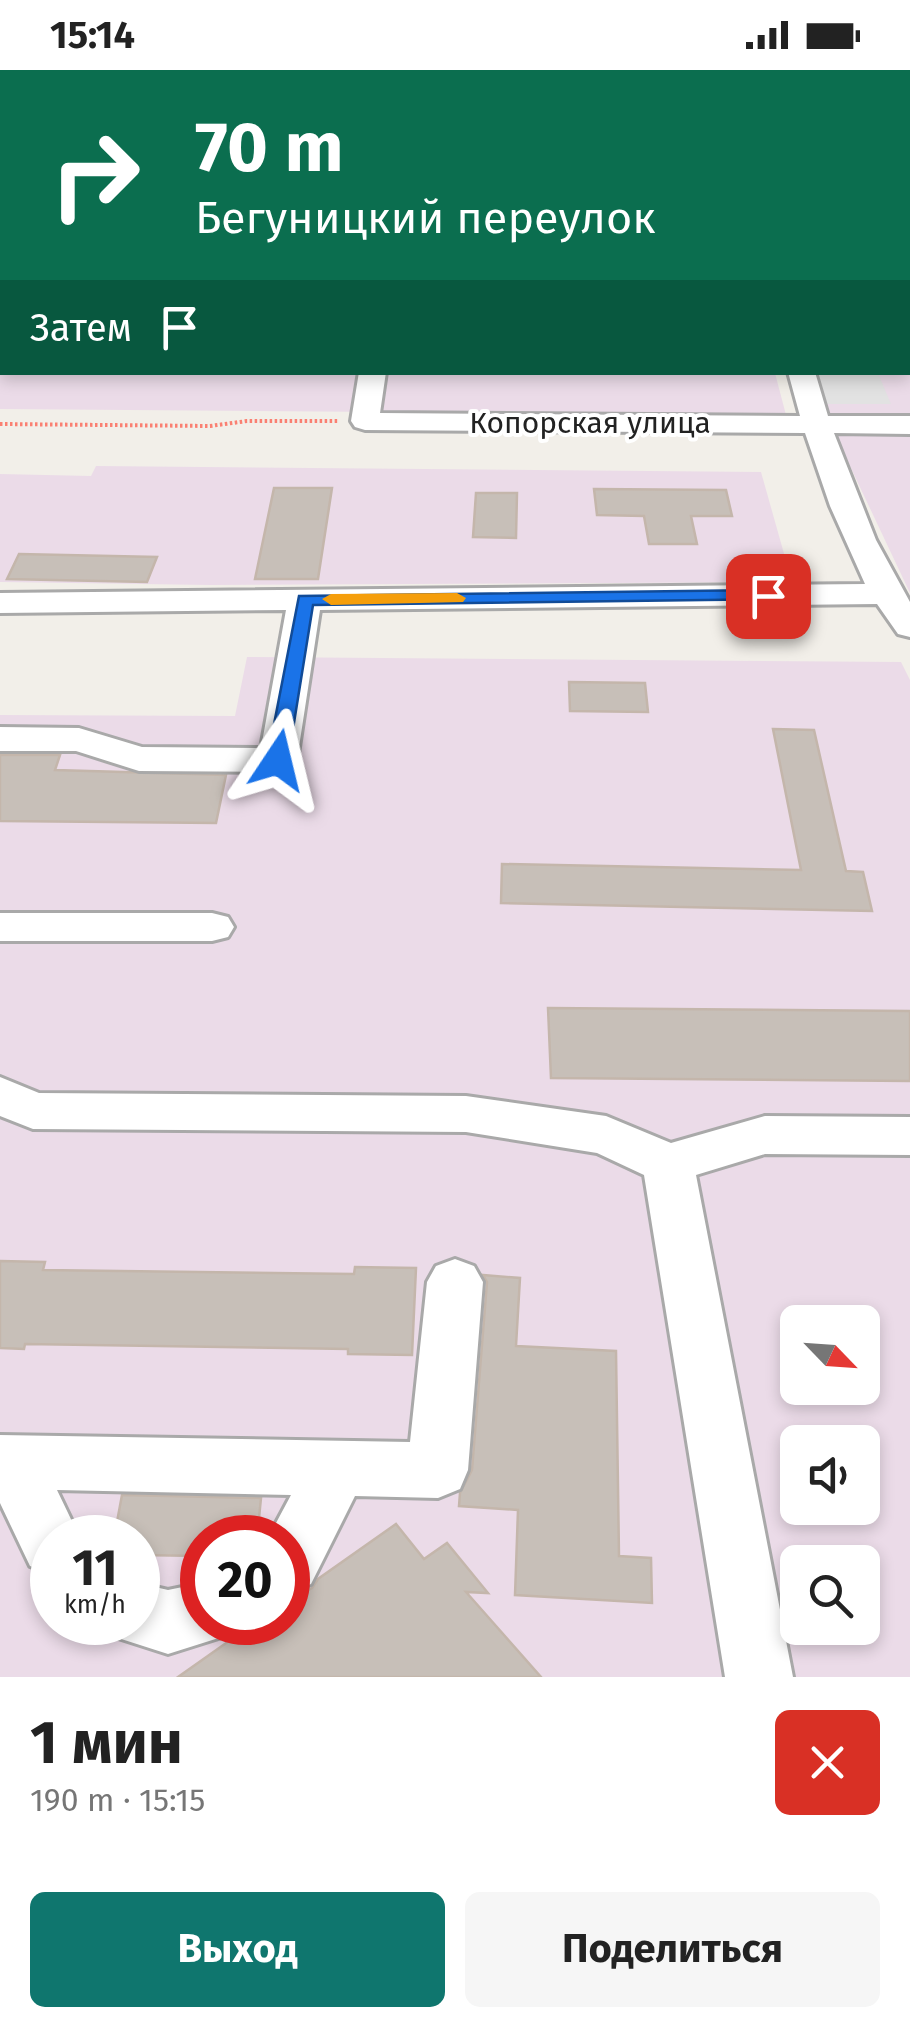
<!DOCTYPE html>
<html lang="ru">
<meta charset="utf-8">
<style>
body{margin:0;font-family:"Fira Sans",sans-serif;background:#f6f6f6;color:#222;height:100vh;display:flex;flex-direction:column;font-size:38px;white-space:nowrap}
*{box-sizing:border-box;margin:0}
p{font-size:32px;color:#767676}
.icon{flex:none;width:55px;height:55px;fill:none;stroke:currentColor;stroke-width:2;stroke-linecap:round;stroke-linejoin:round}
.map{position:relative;height:1607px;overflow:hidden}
.drawer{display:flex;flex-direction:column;background:#fff;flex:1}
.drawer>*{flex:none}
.top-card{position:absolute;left:0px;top:0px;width:910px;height:305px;box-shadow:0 5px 15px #0003;background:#0b6e4f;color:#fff;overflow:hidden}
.needle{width:65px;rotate:115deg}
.buttons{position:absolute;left:780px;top:1235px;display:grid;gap:20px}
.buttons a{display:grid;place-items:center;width:100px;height:100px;border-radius:15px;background:#fff;box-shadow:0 5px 15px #0003;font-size:50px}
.speed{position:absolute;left:30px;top:1445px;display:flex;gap:20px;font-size:50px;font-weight:700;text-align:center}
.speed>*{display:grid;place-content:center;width:130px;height:130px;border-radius:50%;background:#fff;box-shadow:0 5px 15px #0003;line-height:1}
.speed small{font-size:25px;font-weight:400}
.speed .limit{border:15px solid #d22;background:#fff;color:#111}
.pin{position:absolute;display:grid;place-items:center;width:85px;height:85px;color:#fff;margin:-42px;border-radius:20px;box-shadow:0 5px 15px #0006}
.me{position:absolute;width:110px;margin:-55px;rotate:10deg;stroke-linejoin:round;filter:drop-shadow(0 0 8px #0008)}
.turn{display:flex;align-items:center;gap:35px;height:210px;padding:0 30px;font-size:45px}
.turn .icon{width:130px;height:130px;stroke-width:2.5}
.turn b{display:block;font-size:70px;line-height:85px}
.then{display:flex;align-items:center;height:95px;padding:0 30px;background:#0003;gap:20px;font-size:38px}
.round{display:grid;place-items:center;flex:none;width:105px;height:105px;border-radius:15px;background:#f6f6f6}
.head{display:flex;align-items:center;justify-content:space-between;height:170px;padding:0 30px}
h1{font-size:60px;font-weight:700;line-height:75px}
.cta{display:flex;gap:20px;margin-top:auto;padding:20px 30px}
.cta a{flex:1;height:115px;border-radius:15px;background:#0f766e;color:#fff;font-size:40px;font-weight:700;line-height:115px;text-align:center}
.cta a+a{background:#f6f6f6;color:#222}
.status{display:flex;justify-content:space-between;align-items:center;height:70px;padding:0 50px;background:#fff;direction:ltr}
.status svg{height:28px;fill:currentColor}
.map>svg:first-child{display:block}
.industrial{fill:#ebdbe8;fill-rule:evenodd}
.parking{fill:#e2e2e2}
.building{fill:#c7bfb8;stroke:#c4b6ab;stroke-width:2.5}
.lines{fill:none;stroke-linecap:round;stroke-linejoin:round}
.minor-casing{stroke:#a9a9a9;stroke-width:6}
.highway-casing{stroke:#dc2a67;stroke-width:5}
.path{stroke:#fa8072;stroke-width:4;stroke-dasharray:2.5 2.5;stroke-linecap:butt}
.minor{fill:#fff;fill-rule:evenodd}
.highway{fill:#e892a2;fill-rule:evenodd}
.route{fill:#1a73e8;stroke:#114b97;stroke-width:2.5}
.slow{fill:#f59e0b}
.labels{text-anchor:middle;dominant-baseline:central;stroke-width:8;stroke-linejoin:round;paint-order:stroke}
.far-street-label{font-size:30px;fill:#222;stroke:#fff}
</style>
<div class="status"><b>15:14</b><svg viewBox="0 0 49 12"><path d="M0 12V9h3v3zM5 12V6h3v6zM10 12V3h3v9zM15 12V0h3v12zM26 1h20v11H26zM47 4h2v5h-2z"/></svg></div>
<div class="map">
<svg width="910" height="1607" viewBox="0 0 910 1607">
<rect width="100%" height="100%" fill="#f2efe9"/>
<g class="industrial">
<polygon points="0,0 523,2 2,2 2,302 775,303 786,345 0,339"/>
<polygon points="908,183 910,183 910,523 823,339 813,303 908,302"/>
<polygon points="96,396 761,402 792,512 211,515 0,512 0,404 91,406"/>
<path d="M247,587L901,592L910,610V1607H0V645L235,646ZM798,1252H862V1318H798ZM798,1372H862V1438H798ZM52,1468H138V1552H52ZM202,1468H288V1552H202ZM798,1492H862V1558H798Z"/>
</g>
<polygon class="parking" points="816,303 878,303 891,334 826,334"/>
<g class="building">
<polygon points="274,418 332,418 318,509 255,509"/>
<polygon points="594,419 726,420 732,446 691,446 697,474 649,474 644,446 597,445"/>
<polygon points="476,423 517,423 516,468 473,467"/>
<polygon points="19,484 157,487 147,512 7,509"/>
<polygon points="569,612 645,613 648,642 570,641"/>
<polygon points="773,659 814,660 846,801 863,802 872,841 501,833 502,794 801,800"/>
<polygon points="0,685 60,685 55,700 226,705 216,753 0,751"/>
<polygon points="548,938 910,941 910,1011 551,1008"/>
<polygon points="0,1191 45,1192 43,1200 354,1204 355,1197 416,1198 412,1285 348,1284 348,1279 25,1274 24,1279 0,1278"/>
<polygon points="483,1205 520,1208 516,1276 616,1281 619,1486 651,1488 652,1533 515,1525 518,1440 459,1436 460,1423 472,1400 487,1212"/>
<polygon points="122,1425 261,1428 257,1468 202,1468 202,1486 138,1485 138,1468 114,1468"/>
<polygon points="396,1454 424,1489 447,1473 488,1523 466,1522 541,1607 178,1607 256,1552 288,1552 288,1530 312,1518 318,1509"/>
</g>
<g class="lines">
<g class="minor-casing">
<g id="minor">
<rect x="0" y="143" width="2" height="14"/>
<polygon points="359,302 386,302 380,343 800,346 788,302 815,302 828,346 910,346 910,364 834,363 876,470 910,532 910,567 898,564 877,534 320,540 297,690 292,698 278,702 139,701 76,681 0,681 0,657 79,658 142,677 261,678 286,540 0,543 0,523 865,514 830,436 805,363 365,360 355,357 351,351"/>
<polygon points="0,843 212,843 228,847 234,857 228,867 212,871 0,871"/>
<polygon points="0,1007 39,1023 466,1026 606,1046 671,1073 765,1046 910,1047 910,1085 765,1084 696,1105 793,1607 725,1607 644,1105 597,1083 466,1062 33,1059 0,1046"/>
<polygon points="455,1189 474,1196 483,1212 468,1400 460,1419 438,1428 355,1426 311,1514 288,1523 288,1468 268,1468 291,1425 57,1420 80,1468 52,1468 52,1504 30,1496 0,1433 0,1365 410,1372 427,1212 436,1196"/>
<polygon points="138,1513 168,1520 202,1513 202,1552 231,1552 225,1566 168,1584 115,1567 108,1552 138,1552"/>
</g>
</g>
<g class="highway-casing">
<g id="highway">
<polygon points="671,0 704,0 705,2 672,2"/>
<rect x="908" y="40" width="2" height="15"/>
</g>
</g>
<polyline class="path" points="0,354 210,356 247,351 338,351"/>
<use href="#minor" class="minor"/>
<use href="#highway" class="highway"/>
</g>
<polygon class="route" points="768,520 774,522 774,529 313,535 288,690 278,697 267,690 299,526"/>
<polygon class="slow" points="457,523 466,528 463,532 331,535 322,529 331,524"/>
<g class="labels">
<g class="far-street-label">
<text x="590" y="353">Копорская улица</text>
</g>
</g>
</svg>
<div class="buttons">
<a><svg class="needle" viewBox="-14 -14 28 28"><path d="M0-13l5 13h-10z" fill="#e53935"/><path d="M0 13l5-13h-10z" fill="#767676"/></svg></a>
<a><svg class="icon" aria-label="sound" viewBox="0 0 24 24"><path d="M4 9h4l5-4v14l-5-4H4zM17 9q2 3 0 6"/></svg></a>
<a><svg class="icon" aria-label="search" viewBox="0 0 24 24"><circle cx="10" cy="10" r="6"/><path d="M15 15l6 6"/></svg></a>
</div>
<div class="speed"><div>11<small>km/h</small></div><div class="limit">20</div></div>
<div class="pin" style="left:768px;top:526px;background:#d93025"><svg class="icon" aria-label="arrive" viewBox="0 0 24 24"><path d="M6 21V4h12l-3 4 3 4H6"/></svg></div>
<svg class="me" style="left:278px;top:690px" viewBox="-20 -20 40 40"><path d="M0-17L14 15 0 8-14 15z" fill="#1a73e8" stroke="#fff" stroke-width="4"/></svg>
<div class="top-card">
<div class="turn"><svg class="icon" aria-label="right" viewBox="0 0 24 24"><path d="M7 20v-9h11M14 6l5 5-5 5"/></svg><div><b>70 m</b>Бегуницкий переулок</div></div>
<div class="then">Затем<svg class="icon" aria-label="arrive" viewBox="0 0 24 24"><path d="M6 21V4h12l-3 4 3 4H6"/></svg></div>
</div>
</div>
<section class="drawer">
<div class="head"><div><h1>1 мин</h1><p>190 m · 15:15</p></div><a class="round" style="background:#d93025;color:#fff"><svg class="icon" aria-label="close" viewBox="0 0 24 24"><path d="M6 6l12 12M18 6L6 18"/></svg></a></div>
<div class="cta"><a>Выход</a><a>Поделиться</a></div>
</section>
